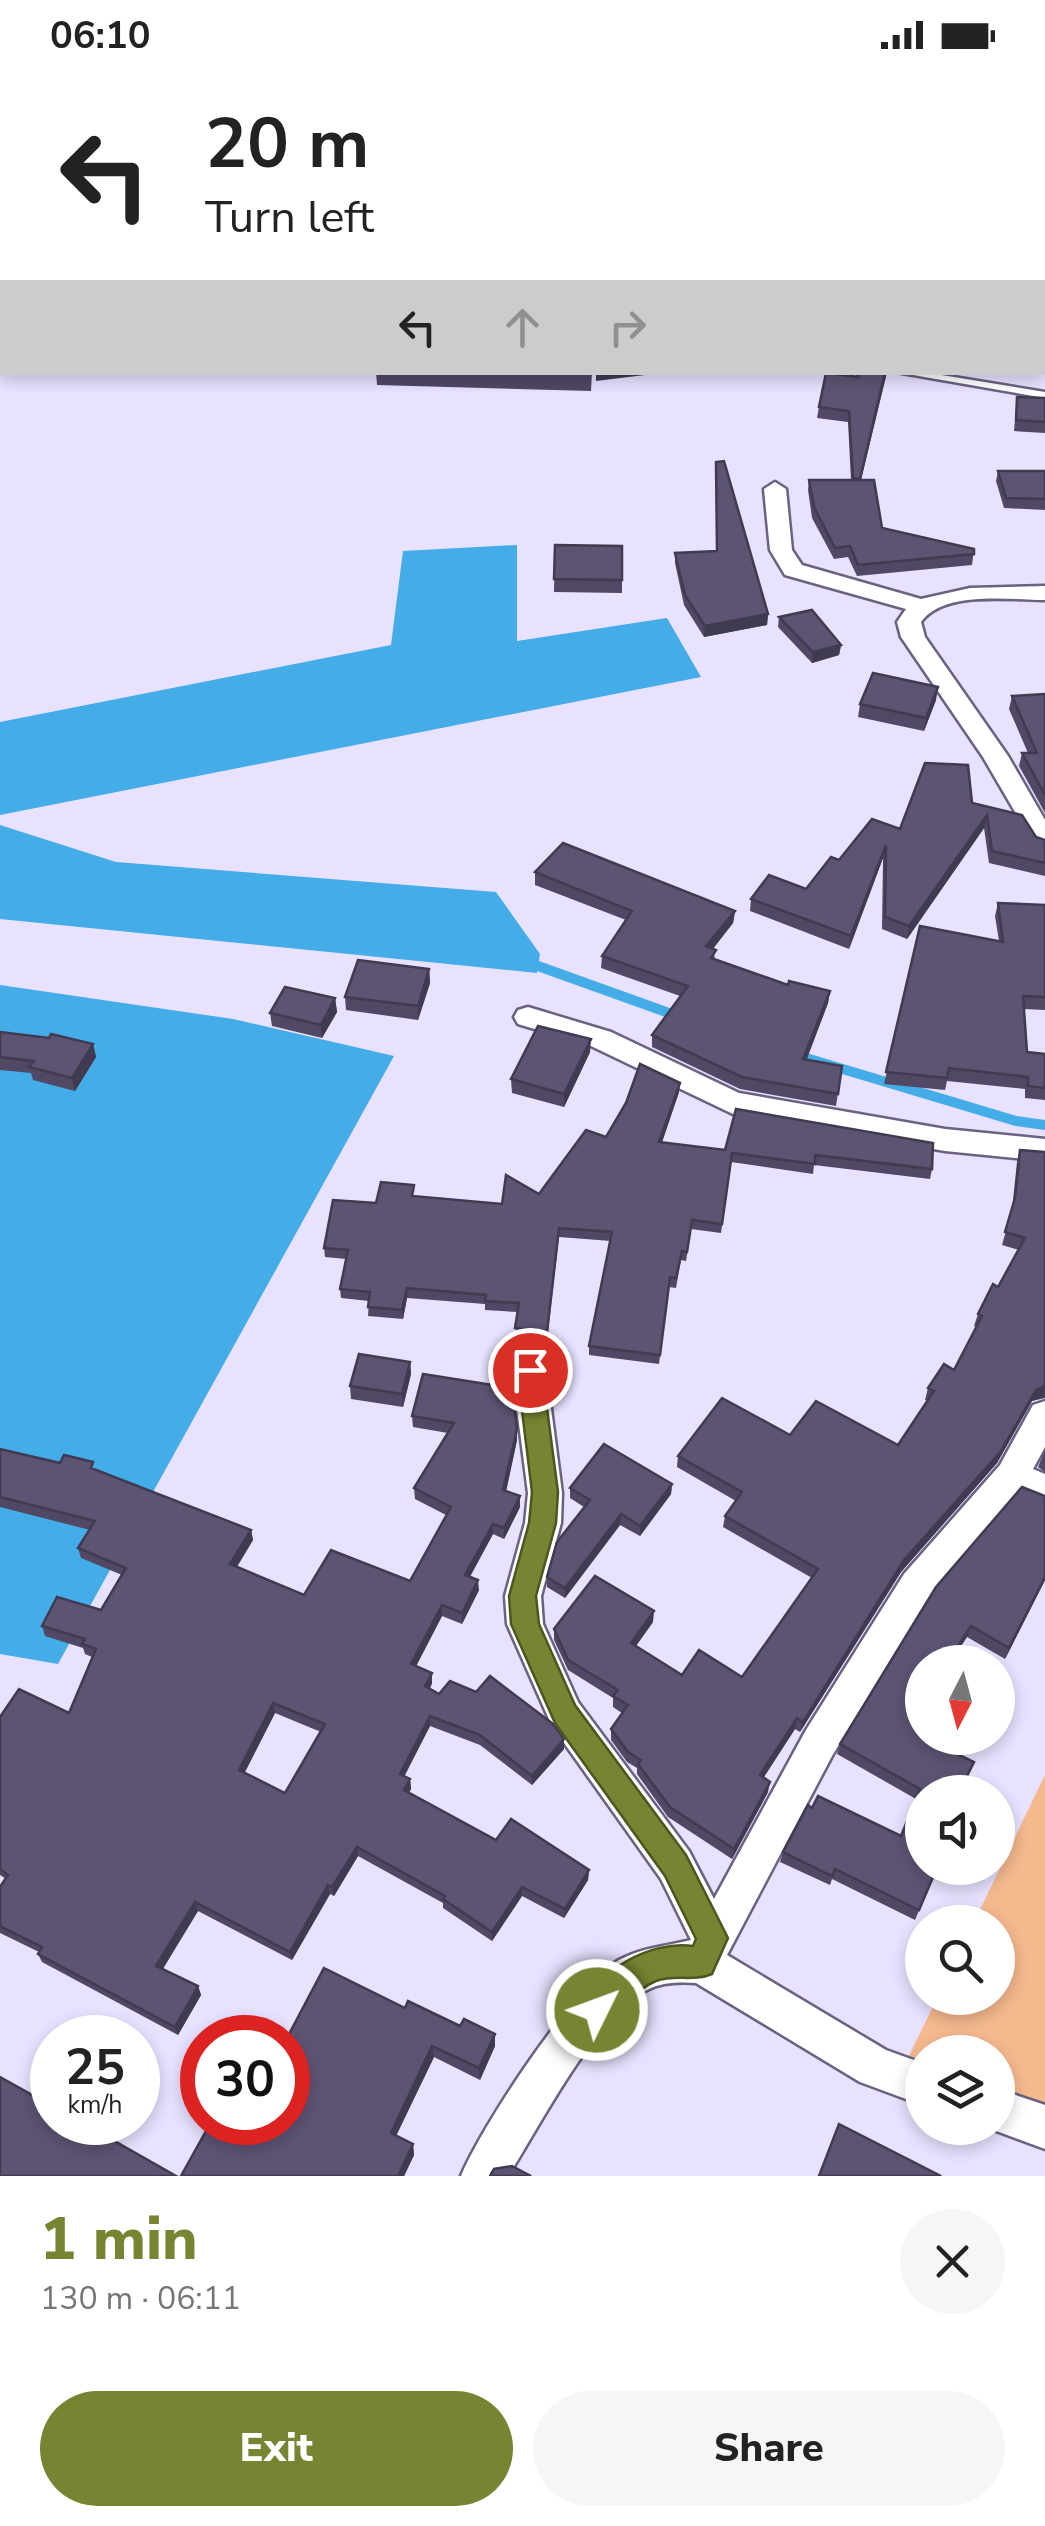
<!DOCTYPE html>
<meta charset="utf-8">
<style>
body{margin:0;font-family:"Nunito Sans",sans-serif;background:#f6f6f6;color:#222;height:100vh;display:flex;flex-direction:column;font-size:38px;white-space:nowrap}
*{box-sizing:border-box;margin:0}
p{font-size:32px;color:#767676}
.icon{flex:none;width:55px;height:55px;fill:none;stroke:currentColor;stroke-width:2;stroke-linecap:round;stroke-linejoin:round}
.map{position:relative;height:2106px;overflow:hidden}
.drawer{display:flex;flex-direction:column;background:#fff;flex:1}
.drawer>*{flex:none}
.guide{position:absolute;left:0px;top:0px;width:1045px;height:305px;box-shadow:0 5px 15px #0003;background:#fff;color:#222;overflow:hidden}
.needle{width:65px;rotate:186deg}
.buttons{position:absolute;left:905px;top:1575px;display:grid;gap:20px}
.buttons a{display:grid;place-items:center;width:110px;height:110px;border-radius:50%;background:#fff;box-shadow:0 5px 15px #0003;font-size:50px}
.speed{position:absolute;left:30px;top:1945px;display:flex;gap:20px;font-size:50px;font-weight:700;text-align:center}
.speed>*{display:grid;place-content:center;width:130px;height:130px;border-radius:50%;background:#fff;box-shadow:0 5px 15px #0003;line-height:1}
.speed small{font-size:25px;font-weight:400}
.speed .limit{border:15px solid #d22;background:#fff;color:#111}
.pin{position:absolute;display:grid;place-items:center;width:85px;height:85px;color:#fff;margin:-42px;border:5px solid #fff;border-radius:50%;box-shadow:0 2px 10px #0007}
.me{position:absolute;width:110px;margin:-55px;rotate:48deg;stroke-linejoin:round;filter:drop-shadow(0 0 8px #0008)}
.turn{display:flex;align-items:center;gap:35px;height:210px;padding:0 40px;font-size:45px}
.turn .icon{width:130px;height:130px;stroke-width:2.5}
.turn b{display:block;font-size:70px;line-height:85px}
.lanes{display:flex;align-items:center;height:95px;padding:0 40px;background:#0003;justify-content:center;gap:50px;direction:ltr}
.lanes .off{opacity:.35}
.round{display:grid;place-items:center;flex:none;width:105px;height:105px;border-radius:52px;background:#f6f6f6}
.head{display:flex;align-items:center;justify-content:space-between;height:170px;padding:0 40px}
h1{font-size:60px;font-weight:800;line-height:75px;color:#788432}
.action{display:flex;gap:20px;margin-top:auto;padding:20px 40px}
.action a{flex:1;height:115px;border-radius:60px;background:#788432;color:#fff;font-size:40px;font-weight:800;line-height:115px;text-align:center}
.action a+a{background:#f6f6f6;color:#222}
.status{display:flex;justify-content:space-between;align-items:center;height:70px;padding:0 50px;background:#fff;direction:ltr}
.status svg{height:28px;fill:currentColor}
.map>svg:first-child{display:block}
.green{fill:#f5b98e}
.water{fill:#44ace6}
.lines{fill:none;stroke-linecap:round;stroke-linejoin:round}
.stream{stroke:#44ace6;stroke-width:10}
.service-casing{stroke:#6b6282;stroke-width:5}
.minor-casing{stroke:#6b6282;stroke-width:5}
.service{fill:#fff;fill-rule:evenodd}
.minor{fill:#fff;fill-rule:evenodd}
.wall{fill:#504864;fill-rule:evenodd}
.shaded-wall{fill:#413b51}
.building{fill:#5d5474;stroke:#413b51;stroke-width:2.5;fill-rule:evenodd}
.route{fill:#788432;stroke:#4e5620;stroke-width:2.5}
</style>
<div class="status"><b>06:10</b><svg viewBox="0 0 49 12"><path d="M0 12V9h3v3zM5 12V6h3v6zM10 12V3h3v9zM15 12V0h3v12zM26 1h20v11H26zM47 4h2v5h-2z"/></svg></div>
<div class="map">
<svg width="1045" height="2106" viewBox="0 0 1045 2106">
<rect width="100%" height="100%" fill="#e8e1ff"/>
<polygon class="green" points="1045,1705 1045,2042 998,2024 998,1982 922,1982 922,1992 909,1986 937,1928 998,1928 998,1852 974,1852"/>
<g class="water">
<polygon points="0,0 451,0 451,2 2,2 0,183"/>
<polygon points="517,475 517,571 667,548 701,607 0,745 0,652 391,575 403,481"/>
<polygon points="0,755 116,792 496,822 540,884 537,903 0,849"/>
<polygon points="0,915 233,949 394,986 58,1594 0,1584"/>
</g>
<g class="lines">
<g class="stream">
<polyline points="538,896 680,947"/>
<polyline points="796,985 1016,1051 1045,1055"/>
</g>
<g class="service-casing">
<polygon id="service" points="896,302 923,302 1045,322 1045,328"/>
</g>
<g class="minor-casing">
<g id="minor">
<polygon points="736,0 763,0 764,2 738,2"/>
<path d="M775,412L786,419L792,480L802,495L921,529L970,518L1045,516V530C1010,530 944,520 921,552L925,567L1008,686L1045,750V781L1036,778L983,687L901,567L897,552L906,539L785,505L770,480L764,419Z"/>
<polygon points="528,937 611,962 739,1023 945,1059 1045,1069 1045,1091 945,1081 733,1044 591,976 518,954 514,947 518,940"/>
<path d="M529,1286L541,1290L546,1300L562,1423L561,1453L541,1526L543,1554L578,1632L689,1781L714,1829L806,1660L904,1504L1000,1395L1033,1335L1045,1331V1377L1033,1399L1045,1404V1435L1017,1424L930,1526L832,1686L727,1885L886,1980L922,1993V2035L860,2012L696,1913C681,1912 663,1912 649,1919C596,1944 540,2056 508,2106H461C482,2056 573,1916 619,1890C643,1877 668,1876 691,1870L661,1809L552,1656L507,1554L505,1526L525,1453L528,1423L512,1300L517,1290Z"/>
<polygon points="998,2019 1045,2035 1045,2079 988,2058 998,2058"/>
</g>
</g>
<use href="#service" class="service"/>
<use href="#minor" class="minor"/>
</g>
<g class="wall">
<polygon points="376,302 592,302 591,321 377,315"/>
<polygon points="856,302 887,302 861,410 882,458 974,479 972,495 857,506 848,487 834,489 812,448 808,420 809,410 851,410 848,352 817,348 819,337 856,306"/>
<polygon points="1017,327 1045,328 1045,363 1014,361"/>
<polygon points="716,392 768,544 767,555 704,567 684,535 675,493 675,483 716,481"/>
<polygon points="998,401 1045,401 1045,440 1004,438 996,411"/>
<polygon points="555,475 622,510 622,523 554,522"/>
<polygon points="779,547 841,575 839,585 812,593 778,557"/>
<polygon points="1045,624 1045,743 1019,696 1022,683 1028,683 1009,639 1012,626"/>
<polygon points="936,630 924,661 858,647 860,634"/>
<polygon points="972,733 1036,767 1045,770 1045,806 989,793 984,758 907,869 882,859 883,788 849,879 750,841 751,829 806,819 839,790 900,759"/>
<polygon points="535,802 735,841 733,853 713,879 715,889 788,915 830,921 828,933 806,990 842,996 836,1036 740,1019 652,977 652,965 680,926 601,898 602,886 626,850 535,815"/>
<polygon points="998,833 1045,835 1045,940 1024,939 1027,982 1045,984 1045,1030 1025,1028 1025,1019 947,1011 945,1020 884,1014 920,856 999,871 995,846"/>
<polygon points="429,899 430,913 418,950 346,940 345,927"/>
<polygon points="335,928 337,942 322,968 272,956 270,943"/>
<polygon points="0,962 93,974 96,987 75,1021 33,1010 31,1003 0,1000"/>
<polygon points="590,982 564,1037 512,1023 511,1009"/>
<polygon points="679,1022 662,1072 725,1080 736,1039 932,1099 930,1109 814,1095 813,1104 731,1092 721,1163 691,1159 686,1191 681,1190 676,1218 669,1217 659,1294 589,1285 589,1276 611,1171 559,1167 547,1271 515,1267 518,1242 485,1240 485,1234 407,1228 403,1249 368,1246 369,1231 341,1228 340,1219 346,1189 325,1187 324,1178 376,1133 414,1127 502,1134 539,1124 606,1067"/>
<polygon points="1020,1080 1045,1082 1045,1328 1032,1331 997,1393 901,1502 800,1662 795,1659 764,1707 768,1722 732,1789 668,1747 637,1704 637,1698 627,1692 611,1670 611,1659 622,1643 613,1637 613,1628 568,1600 554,1570 554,1559 653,1552 636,1576 682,1605 742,1607 812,1508 723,1457 725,1446 736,1431 677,1397 678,1386 790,1365 898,1375 928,1331 925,1330 928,1318 954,1300 976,1257 974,1256 978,1244 998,1217 1019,1180 1002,1175 1012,1139 1017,1092"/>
<polygon points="410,1292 411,1304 403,1337 351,1329 350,1316"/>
<path d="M423,1304L517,1370L506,1421L520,1426V1437L504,1469L493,1464L470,1507L479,1520L462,1554L442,1546L416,1596L432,1613L430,1619L439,1624L564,1679L532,1715L480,1675L430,1656L404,1706L410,1709L411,1719L409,1723L496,1770L589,1800L588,1810L564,1848L522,1826L492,1871L443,1838V1833L358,1786L334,1826L330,1824L292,1890L198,1841L163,1899L198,1916L201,1925L178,1965L42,1892L38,1884L39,1882L0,1863V1817L6,1809L0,1805V1647L69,1643L92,1587L85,1584L83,1578L45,1566L42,1556L101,1540L122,1505L81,1488L78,1478L90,1460L0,1437V1379L96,1400L251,1460L253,1470L237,1497L304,1525L410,1511L446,1445L415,1429L414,1418L448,1363L413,1357L412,1346ZM275,1643L321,1662L285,1723L244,1703Z"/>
<polygon points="1045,1380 1045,1402 1038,1397"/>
<polygon points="672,1414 671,1424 640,1466 620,1455 565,1528 547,1517 547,1507 584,1437 570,1428 570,1418"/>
<polygon points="1045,1426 1045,1510 1005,1589 967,1567 922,1592 922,1668 969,1668 959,1685 974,1692 922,1798 936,1800 915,1850 832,1809 830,1815 780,1792 783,1782 812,1738 901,1766 916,1729 837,1684 840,1674"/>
<polygon points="405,1938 495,1976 480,2010 434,1987 396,2066 413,2074 414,2085 404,2106 181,2106"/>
</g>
<g class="shaded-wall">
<polygon points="596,302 646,302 645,305 596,311"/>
<polygon points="885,302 887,302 858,421 860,409"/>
<polygon points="768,544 767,555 704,567 705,556"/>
<polygon points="841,575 839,585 812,593 813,582"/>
<polygon points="938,617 936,630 924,661 926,648"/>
<polygon points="987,745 984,758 907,869 909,856"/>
<polygon points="886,775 883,788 849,879 851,866"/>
<polygon points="735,841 733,853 705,888 706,876"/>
<polygon points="429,899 430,913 418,950 418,936"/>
<polygon points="830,921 828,933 802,1002 803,989"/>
<polygon points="335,928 337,942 322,968 321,955"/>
<polygon points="591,969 590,982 564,1037 564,1024"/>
<polygon points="93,974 96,987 75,1021 72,1008"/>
<polygon points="680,1013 679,1022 659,1081 659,1072"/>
<polygon points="407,1218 407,1228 403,1249 402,1240"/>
<polygon points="410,1292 411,1304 403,1337 402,1324"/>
<polygon points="1045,1316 1044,1327 1032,1331 997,1393 901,1502 800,1662 803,1652 904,1490 1036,1320"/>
<polygon points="517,1359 517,1370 504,1431 503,1420"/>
<polygon points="672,1414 671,1424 640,1466 640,1456"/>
<polygon points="520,1426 520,1437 504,1469 504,1458"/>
<polygon points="621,1444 620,1455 565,1528 565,1518"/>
<polygon points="493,1454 493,1464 465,1515 465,1505"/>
<polygon points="251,1460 253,1470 232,1504 230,1494"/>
<polygon points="1045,1507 1045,1510 1005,1589 1009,1578"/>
<polygon points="478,1510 479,1520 462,1554 462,1543"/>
<polygon points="442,1535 442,1546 412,1604 411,1594"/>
<polygon points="654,1541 653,1552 630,1584 631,1573"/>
<polygon points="971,1556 967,1567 951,1592 948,1592"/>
<polygon points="432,1603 432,1613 426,1626 425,1616"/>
<polygon points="273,1633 275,1643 241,1710 239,1700"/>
<polygon points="430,1646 430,1656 401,1713 400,1704"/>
<polygon points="797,1648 795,1659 758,1716 760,1705"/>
<polygon points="564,1669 564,1679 532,1715 532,1706"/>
<polygon points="410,1709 411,1719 404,1730 404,1720"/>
<polygon points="770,1712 768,1722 732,1789 734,1779"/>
<polygon points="357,1777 358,1786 334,1826 332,1817"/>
<polygon points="589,1800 588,1810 564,1848 565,1839"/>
<polygon points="328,1815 330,1824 292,1890 290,1882"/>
<polygon points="522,1817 522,1826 492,1871 492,1862"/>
<polygon points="195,1832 198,1841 159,1904 156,1896"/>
<polygon points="198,1916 201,1925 178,1965 175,1957"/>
<polygon points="495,1964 495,1976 480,2010 479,1998"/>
<polygon points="432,1976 434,1987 392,2074 391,2063"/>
<polygon points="413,2074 414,2085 404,2106 398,2106"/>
</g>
<g class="building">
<polygon points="1018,0 1045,0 1045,19 1042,19 1042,2 1015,2"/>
<polygon points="858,302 885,302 860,409 853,408 849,341 819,337 826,303 859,307"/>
<polygon points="1017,327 1045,328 1045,352 1016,350"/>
<polygon points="724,391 768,544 705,556 685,525 675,483 717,481 716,392"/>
<polygon points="998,401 1045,401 1045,429 1006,428"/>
<polygon points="809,410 874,410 882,458 974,479 974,484 858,495 850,476 835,478 814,437"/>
<polygon points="555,475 622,476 622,510 554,509"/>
<polygon points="812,540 841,575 813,582 779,547"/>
<polygon points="873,603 938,617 926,648 860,634"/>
<polygon points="1045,624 1045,725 1022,683 1037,683 1012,626"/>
<polygon points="925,693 968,695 972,733 1022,745 1036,767 1045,770 1045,793 992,781 987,745 909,856 885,847 886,775 851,866 751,829 769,805 806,819 831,787 839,790 872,749 900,759"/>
<polygon points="563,773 735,841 706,876 716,880 711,888 788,915 789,911 830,921 803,989 842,996 838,1024 742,1007 652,965 688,916 602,886 632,841 535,802"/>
<polygon points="998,833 1045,835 1045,927 1023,926 1027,982 1045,984 1045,1018 1028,1016 1028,1007 949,998 947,1008 886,1002 920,856 1003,872"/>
<polygon points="358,890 429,899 418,936 345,927"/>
<polygon points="285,917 335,928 321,955 270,943"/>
<polygon points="538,956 591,969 564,1024 511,1009"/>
<polygon points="0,962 49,968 51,964 93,974 72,1008 29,997 34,991 0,987"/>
<polygon points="640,994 680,1013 659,1072 725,1080 736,1039 933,1073 932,1099 815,1085 815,1094 732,1083 722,1154 692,1150 687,1182 682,1181 676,1208 670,1207 660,1285 589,1276 612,1162 559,1158 547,1262 515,1258 519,1233 485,1231 486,1225 407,1218 402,1240 368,1237 370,1222 340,1219 348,1180 324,1178 333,1130 376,1133 381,1112 414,1115 412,1126 502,1134 506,1105 539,1124 586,1060 606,1067 626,1033"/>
<polygon points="1020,1080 1045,1082 1045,1316 1036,1320 1001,1381 904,1490 803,1652 797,1648 760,1705 770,1712 734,1779 670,1737 638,1694 641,1690 628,1682 611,1659 628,1635 613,1626 618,1620 568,1590 554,1559 595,1506 654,1541 631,1573 682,1605 699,1580 742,1607 818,1499 725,1446 742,1422 678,1386 722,1328 790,1365 816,1331 898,1375 934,1321 928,1318 944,1294 954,1300 982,1246 978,1244 993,1214 998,1217 1025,1168 1005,1162 1015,1128"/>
<polygon points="359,1284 410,1292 402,1324 350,1316"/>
<path d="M423,1304L512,1318L517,1359L503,1420L520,1426L504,1458L493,1454L465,1505L478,1510L462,1543L442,1535L411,1594L432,1603L425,1616L439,1624L450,1611L476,1622L490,1606L553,1654L564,1669L532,1706L480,1665L430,1646L400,1704L410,1709L404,1720L496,1770L511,1749L589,1800L565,1839L522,1817L492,1862L443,1829L445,1826L357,1777L332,1817L328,1815L290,1882L195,1832L156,1896L198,1916L175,1957L38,1884L42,1877L0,1856V1817L8,1805L0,1799V1647L19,1619L69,1643L96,1579L82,1574L85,1569L42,1556L57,1527L101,1540L126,1498L78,1478L95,1451L0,1427V1379L60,1393L64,1385L93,1392L91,1398L251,1460L230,1494L304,1525L331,1480L410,1511L451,1437L414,1418L454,1353L412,1346ZM273,1633L325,1654L285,1723L239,1700Z"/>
<polygon points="604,1374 672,1414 640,1456 621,1444 565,1518 547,1507 557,1472 590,1430 570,1418"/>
<polygon points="1022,1417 1045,1426 1045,1507 1009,1578 971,1556 948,1592 922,1592 922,1668 967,1668 957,1684 974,1692 959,1722 922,1722 922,1798 932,1798 936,1800 919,1840 835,1799 832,1806 783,1782 808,1735 812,1738 818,1726 901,1766 920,1719 840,1674 936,1517"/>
<polygon points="324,1898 405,1938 408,1931 460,1956 464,1949 495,1964 479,1998 432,1976 391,2063 413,2074 398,2106 181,2106 211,2052 288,2052 287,1968"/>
<polygon points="0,2007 52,2036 52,2052 81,2052 176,2106 0,2106"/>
<polygon points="839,2054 941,2106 819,2106"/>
<polygon points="512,2096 531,2106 490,2106 494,2099"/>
</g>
<path class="route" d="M530,1290L538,1293L542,1300L558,1422L556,1453L536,1526L539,1554L575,1635L686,1785L728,1868L712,1904C694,1912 675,1904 656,1911C631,1921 620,1946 597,1955L586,1951L581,1940C597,1900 651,1870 693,1876L696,1869L665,1806L555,1653L511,1554L509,1526L529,1453L532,1422L517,1300L521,1293Z"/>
</svg>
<div class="buttons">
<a><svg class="needle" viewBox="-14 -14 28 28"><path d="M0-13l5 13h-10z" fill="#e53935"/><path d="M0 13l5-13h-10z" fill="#767676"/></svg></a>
<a><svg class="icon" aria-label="sound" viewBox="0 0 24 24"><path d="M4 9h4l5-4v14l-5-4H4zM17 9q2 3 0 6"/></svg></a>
<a><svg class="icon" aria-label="search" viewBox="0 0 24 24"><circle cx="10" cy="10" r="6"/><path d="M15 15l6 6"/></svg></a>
<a><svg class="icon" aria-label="layers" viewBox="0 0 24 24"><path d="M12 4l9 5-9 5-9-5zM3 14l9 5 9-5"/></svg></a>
</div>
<div class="speed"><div>25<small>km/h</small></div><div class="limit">30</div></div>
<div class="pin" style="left:530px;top:1300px;background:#d93025"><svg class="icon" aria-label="arrive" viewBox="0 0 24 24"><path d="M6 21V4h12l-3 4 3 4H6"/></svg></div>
<svg class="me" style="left:597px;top:1940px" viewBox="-20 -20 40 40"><circle r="17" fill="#788432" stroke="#fff" stroke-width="3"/><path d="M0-11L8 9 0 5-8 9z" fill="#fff"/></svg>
<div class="guide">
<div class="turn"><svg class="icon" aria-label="left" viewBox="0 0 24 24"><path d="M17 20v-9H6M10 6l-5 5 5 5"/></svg><div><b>20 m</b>Turn left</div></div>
<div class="lanes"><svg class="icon" aria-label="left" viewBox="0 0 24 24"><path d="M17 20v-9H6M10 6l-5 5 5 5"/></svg><svg class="icon off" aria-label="ahead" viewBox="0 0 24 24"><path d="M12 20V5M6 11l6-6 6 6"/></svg><svg class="icon off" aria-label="right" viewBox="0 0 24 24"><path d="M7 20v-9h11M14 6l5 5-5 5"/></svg></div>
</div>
</div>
<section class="drawer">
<div class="head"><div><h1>1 min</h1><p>130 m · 06:11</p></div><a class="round"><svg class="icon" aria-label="close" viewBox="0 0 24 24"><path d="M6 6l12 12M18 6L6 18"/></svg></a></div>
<div class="action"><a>Exit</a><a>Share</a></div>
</section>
